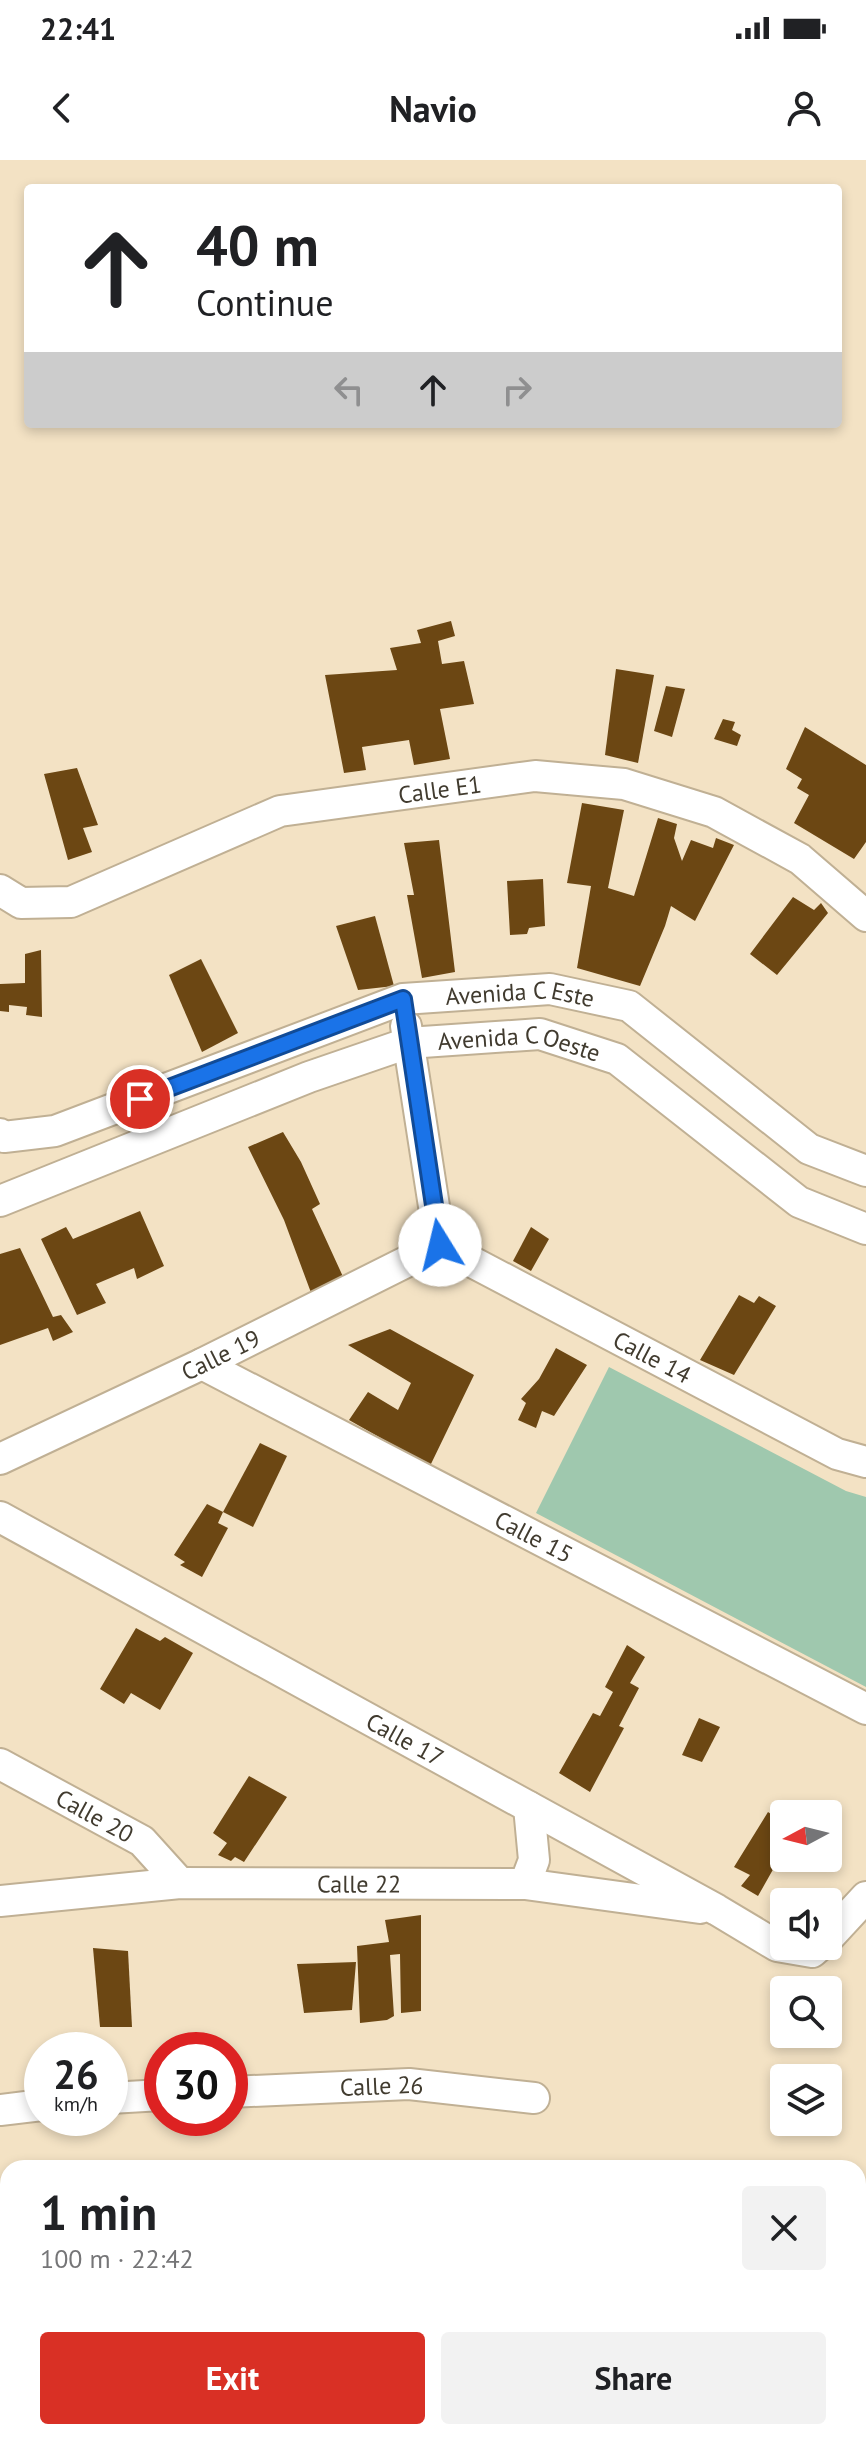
<!DOCTYPE html>
<meta charset="utf-8">
<style>
body{margin:0;font-family:"PT Sans",sans-serif;background:#f2f2f2;color:#202124;height:100vh;display:flex;flex-direction:column;font-size:30px;white-space:nowrap}
*{box-sizing:border-box;margin:0}
p{font-size:26px;color:#757577}
.icon{flex:none;width:44px;height:44px;fill:none;stroke:currentColor;stroke-width:2;stroke-linecap:round;stroke-linejoin:round}
.map{position:relative;flex:1;overflow:hidden}
.sheet{position:absolute;left:0px;top:2000px;width:866px;height:280px;display:flex;flex-direction:column;background:#fff;border-radius:24px 24px 0 0;box-shadow:0 4px 12px #0003}
.sheet>*{flex:none}
.banner{position:absolute;left:24px;top:24px;width:818px;height:244px;border-radius:8px;box-shadow:0 4px 12px #0003;background:#fff;color:#202124;overflow:hidden}
.needle{width:52px;rotate:263deg}
.fabs{position:absolute;left:770px;top:1640px;display:grid;gap:16px}
.fabs a{display:grid;place-items:center;width:72px;height:72px;border-radius:8px;background:#fff;box-shadow:0 4px 12px #0003;font-size:40px}
.speed{position:absolute;left:24px;top:1872px;display:flex;gap:16px;font-size:40px;font-weight:700;text-align:center}
.speed>*{display:grid;place-content:center;width:104px;height:104px;border-radius:50%;background:#fff;box-shadow:0 4px 12px #0003;line-height:1}
.speed small{font-size:20px;font-weight:400}
.speed .limit{border:12px solid #d22;background:#fff;color:#111}
.pin{position:absolute;display:grid;place-items:center;width:68px;height:68px;color:#fff;margin:-34px;border:4px solid #fff;border-radius:50%;box-shadow:0 2px 8px #0007}
.me{position:absolute;width:88px;margin:-44px;rotate:351deg;stroke-linejoin:round;filter:drop-shadow(0 0 6px #0008)}
.turn{display:flex;align-items:center;gap:28px;height:168px;padding:0 40px;font-size:36px}
.turn .icon{width:104px;height:104px;stroke-width:2.5}
.turn b{display:block;font-size:56px;line-height:68px}
.lanes{display:flex;align-items:center;height:76px;padding:0 40px;background:#0003;justify-content:center;gap:40px;direction:ltr}
.lanes .off{opacity:.35}
.round{display:grid;place-items:center;flex:none;width:84px;height:84px;border-radius:8px;background:#f2f2f2}
.overview{display:flex;align-items:center;justify-content:space-between;height:136px;padding:0 40px}
h1{font-size:48px;font-weight:700;line-height:60px}
.button{display:flex;gap:16px;margin-top:auto;padding:16px 40px}
.button a{flex:1;height:92px;border-radius:8px;background:#d93025;color:#fff;font-size:32px;font-weight:700;line-height:92px;text-align:center}
.button a+a{background:#f2f2f2;color:#202124}
.status{display:flex;justify-content:space-between;align-items:center;height:56px;padding:0 40px;background:#fff;direction:ltr}
.status svg{height:22px;fill:currentColor}
header{display:flex;justify-content:space-between;align-items:center;height:104px;padding:0 40px;background:#fff;font-size:36px;font-weight:700}
.map>svg:first-child{display:block}
.green{fill:#9fc8ae}
.building{fill:#6c4713}
.lines{fill:none;stroke-linecap:round;stroke-linejoin:round}
.street-casing{stroke:#c0b094;stroke-width:34}
.street{stroke:#fff;stroke-width:30}
.route-casing{stroke:#114b97;stroke-width:20}
.route{stroke:#1a73e8;stroke-width:14}
.labels{text-anchor:middle;dominant-baseline:central;stroke-width:8;stroke-linejoin:round;paint-order:stroke}
.street-label{font-size:24px;fill:#413b2f;stroke:#fdefd8}
</style>
<div class="status"><b>22:41</b><svg viewBox="0 0 49 12"><path d="M0 12V9h3v3zM5 12V6h3v6zM10 12V3h3v9zM15 12V0h3v12zM26 1h20v11H26zM47 4h2v5h-2z"/></svg></div>
<header><svg class="icon" aria-label="back" viewBox="0 0 24 24"><path d="M15 5l-7 7 7 7"/></svg>Navio<svg class="icon" aria-label="person" viewBox="0 0 24 24"><circle cx="12" cy="8" r="4"/><path d="M4 21q1-7 8-7t8 7"/></svg></header>
<div class="map">
<svg width="866" height="2280" viewBox="0 0 866 2280">
<rect width="100%" height="100%" fill="#f3e2c4"/>
<polygon class="green" points="609,1207 846,1331 866,1337 866,1527 536,1353"/>
<g class="building">
<polygon points="451,461 455,476 438,481 442,504 464,501 474,544 440,549 450,599 414,605 409,580 362,587 366,610 344,613 325,515 397,510 390,488 421,483 417,470"/>
<polygon points="616,509 654,515 638,603 605,595"/>
<polygon points="666,526 685,529 672,577 654,571"/>
<polygon points="723,559 735,562 732,570 741,575 737,586 714,579"/>
<polygon points="805,567 866,605 866,682 854,699 794,663 809,635 797,628 802,619 786,609"/>
<polygon points="77,608 98,665 83,668 92,692 68,700 44,614"/>
<polygon points="582,643 624,650 608,728 634,736 658,658 677,664 674,678 682,701 691,680 713,688 716,678 734,685 695,761 671,746 665,766 640,826 577,808 591,726 567,723"/>
<polygon points="439,680 455,812 422,818 407,735 414,735 404,683"/>
<polygon points="543,719 545,766 529,768 527,774 510,775 507,721"/>
<polygon points="793,737 814,750 821,743 828,753 777,815 750,794"/>
<polygon points="375,756 394,826 358,830 336,766"/>
<polygon points="41,790 42,857 26,855 27,847 9,845 9,852 0,851 0,824 25,823 25,794"/>
<polygon points="201,799 238,873 202,892 169,815"/>
<polygon points="283,972 301,1002 320,1044 312,1049 345,1121 313,1138 284,1060 248,987"/>
<polygon points="140,1051 164,1106 137,1119 134,1108 96,1124 106,1143 77,1155 41,1079 66,1067 73,1079"/>
<polygon points="531,1067 549,1079 531,1111 513,1101"/>
<polygon points="20,1088 53,1157 61,1155 73,1172 53,1181 48,1168 0,1185 0,1094"/>
<polygon points="739,1135 754,1143 759,1136 776,1146 734,1215 700,1200"/>
<polygon points="390,1169 474,1215 430,1306 349,1260 368,1232 398,1250 411,1223 348,1185"/>
<polygon points="556,1188 587,1205 554,1256 542,1251 536,1268 518,1260 526,1243 521,1239 539,1219"/>
<polygon points="260,1283 287,1296 253,1367 223,1352"/>
<polygon points="207,1344 223,1352 218,1363 228,1368 202,1417 180,1405 185,1402 174,1395"/>
<polygon points="136,1468 160,1481 165,1477 193,1493 160,1550 131,1533 124,1544 100,1529"/>
<polygon points="627,1485 645,1497 630,1523 639,1528 619,1566 624,1568 590,1632 559,1613 593,1553 600,1556 613,1532 605,1527"/>
<polygon points="699,1558 720,1567 702,1602 682,1595"/>
<polygon points="249,1616 287,1637 244,1702 235,1697 231,1701 218,1695 227,1683 213,1673"/>
<polygon points="768,1652 781,1661 784,1653 784,1690 758,1736 741,1726 750,1715 734,1707"/>
<polygon points="421,1755 421,1851 401,1853 400,1794 390,1795 394,1856 387,1860 360,1863 357,1786 389,1782 385,1760"/>
<polygon points="93,1788 128,1791 132,1867 100,1867"/>
<polygon points="356,1802 352,1850 304,1853 297,1804"/>
</g>
<g class="lines">
<g class="street-casing">
<g id="street">
<path id="s1" d="M0,730L21,743L71,742L280,651L535,616L624,624L714,652L800,699L866,756"/>
<polyline points="406,866 440,1085"/>
<path id="s2" d="M0,974L4,977L55,971L403,839L550,829L629,846L809,989L866,1011"/>
<path id="s3" d="M0,1041L309,917L408,883L540,874L617,899L799,1042L866,1069"/>
<path id="s4" d="M440,1085L837,1294L866,1302"/>
<path id="s5" d="M202,1204L866,1549"/>
<path id="s6" d="M0,1299L202,1204L440,1085"/>
<path id="s7" d="M0,1357L717,1750L777,1786L812,1792L819,1786"/>
<path id="s8" d="M0,1604L142,1681L180,1723"/>
<polyline points="525,1724 534,1700 529,1647"/>
<path id="s9" d="M0,1741L180,1723L525,1724L700,1748"/>
<polyline points="828,1778 866,1737"/>
<path id="s10" d="M230,1932L409,1924L534,1938"/>
<polyline points="110,1938 162,1935"/>
<polyline points="0,1950 42,1945"/>
<polyline points="689,2272 693,2280"/>
</g>
</g>
<use href="#street" class="street"/>
</g>
<g class="lines">
<g class="route-casing">
<polyline id="route" points="140,939 403,839 440,1085"/>
</g>
<use href="#route" class="route"/>
</g>
<g class="labels">
<g class="street-label">
<text stroke="none"><textPath href="#s1" startOffset="464">Calle E1</textPath></text>
<text stroke="none"><textPath href="#s2" startOffset="546">Avenida C Este</textPath></text>
<text stroke="none"><textPath href="#s3" startOffset="550">Avenida C Oeste</textPath></text>
<text stroke="none"><textPath href="#s6" startOffset="244">Calle 19</textPath></text>
<text stroke="none"><textPath href="#s4" startOffset="240">Calle 14</textPath></text>
<text stroke="none"><textPath href="#s5" startOffset="374">Calle 15</textPath></text>
<text stroke="none"><textPath href="#s7" startOffset="462">Calle 17</textPath></text>
<text stroke="none"><textPath href="#s8" startOffset="108">Calle 20</textPath></text>
<text stroke="none"><textPath href="#s9" startOffset="360">Calle 22</textPath></text>
<text stroke="none"><textPath href="#s10" startOffset="152">Calle 26</textPath></text>
</g>
</g>
</svg>
<div class="fabs">
<a><svg class="needle" viewBox="-14 -14 28 28"><path d="M0-13l5 13h-10z" fill="#e53935"/><path d="M0 13l5-13h-10z" fill="#757577"/></svg></a>
<a><svg class="icon" aria-label="sound" viewBox="0 0 24 24"><path d="M4 9h4l5-4v14l-5-4H4zM17 9q2 3 0 6"/></svg></a>
<a><svg class="icon" aria-label="search" viewBox="0 0 24 24"><circle cx="10" cy="10" r="6"/><path d="M15 15l6 6"/></svg></a>
<a><svg class="icon" aria-label="layers" viewBox="0 0 24 24"><path d="M12 4l9 5-9 5-9-5zM3 14l9 5 9-5"/></svg></a>
</div>
<div class="speed"><div>26<small>km/h</small></div><div class="limit">30</div></div>
<div class="pin" style="left:140px;top:939px;background:#d93025"><svg class="icon" aria-label="arrive" viewBox="0 0 24 24"><path d="M6 21V4h12l-3 4 3 4H6"/></svg></div>
<svg class="me" style="left:440px;top:1085px" viewBox="-20 -20 40 40"><circle r="19" fill="#fff"/><path d="M0-13L10 11 0 6-10 11z" fill="#1a73e8"/></svg>
<div class="banner">
<div class="turn"><svg class="icon" aria-label="ahead" viewBox="0 0 24 24"><path d="M12 20V5M6 11l6-6 6 6"/></svg><div><b>40 m</b>Continue</div></div>
<div class="lanes"><svg class="icon off" aria-label="left" viewBox="0 0 24 24"><path d="M17 20v-9H6M10 6l-5 5 5 5"/></svg><svg class="icon" aria-label="ahead" viewBox="0 0 24 24"><path d="M12 20V5M6 11l6-6 6 6"/></svg><svg class="icon off" aria-label="right" viewBox="0 0 24 24"><path d="M7 20v-9h11M14 6l5 5-5 5"/></svg></div>
</div>
<section class="sheet">
<div class="overview"><div><h1>1 min</h1><p>100 m · 22:42</p></div><a class="round"><svg class="icon" aria-label="close" viewBox="0 0 24 24"><path d="M6 6l12 12M18 6L6 18"/></svg></a></div>
<div class="button"><a>Exit</a><a>Share</a></div>
</section>
</div>
